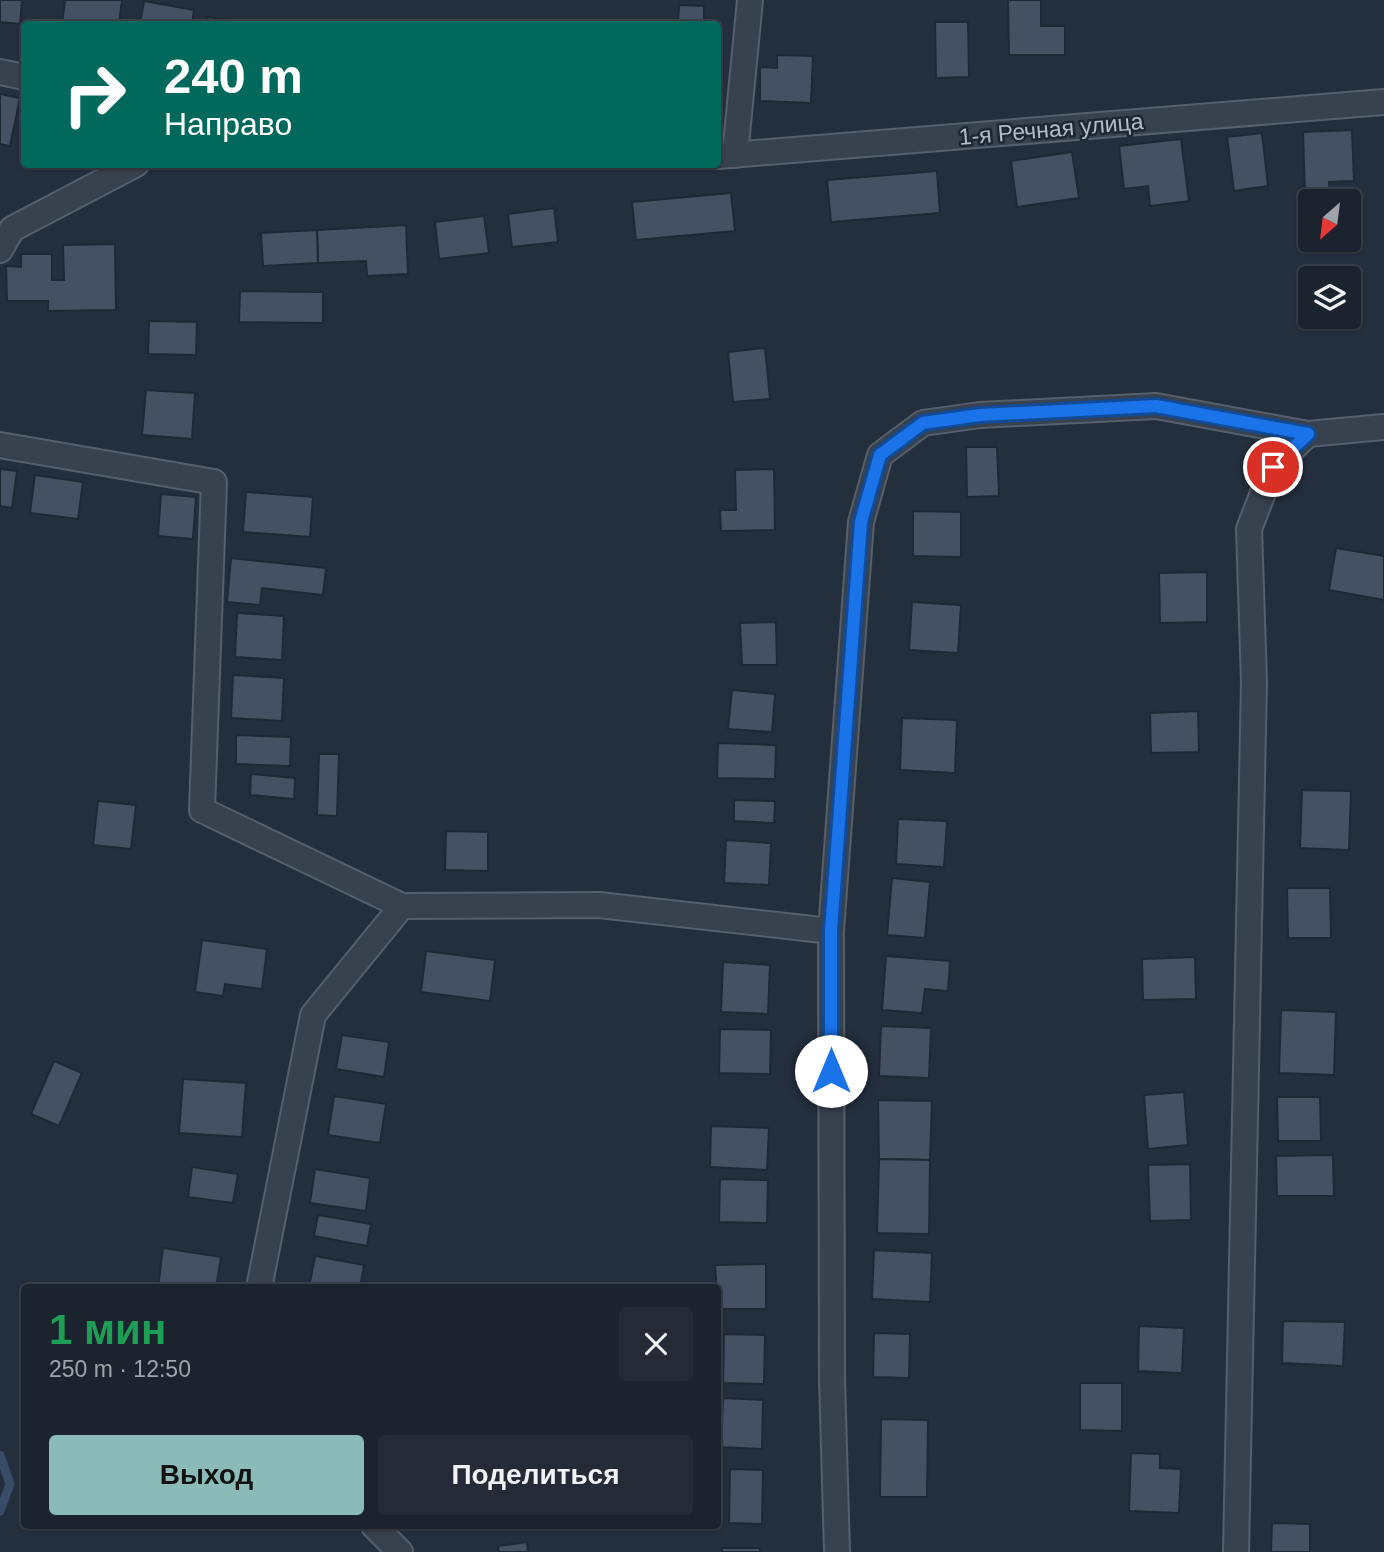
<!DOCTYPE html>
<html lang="ru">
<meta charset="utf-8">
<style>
body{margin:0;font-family:Arial,sans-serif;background:#242b36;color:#f1f3f6;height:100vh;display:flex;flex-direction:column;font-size:26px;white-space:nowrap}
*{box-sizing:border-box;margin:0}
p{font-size:23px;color:#a0a4aa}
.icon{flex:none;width:38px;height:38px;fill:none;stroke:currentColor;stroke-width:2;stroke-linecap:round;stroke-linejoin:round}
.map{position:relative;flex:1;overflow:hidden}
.panel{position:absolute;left:21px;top:1284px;width:700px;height:245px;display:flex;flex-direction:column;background:#1b232e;border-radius:7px;box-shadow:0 2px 5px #0004,0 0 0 2px #39404a}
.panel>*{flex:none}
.hud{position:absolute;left:21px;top:21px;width:700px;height:147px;border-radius:7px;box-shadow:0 2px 5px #0004,0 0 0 2px #39404a;background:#00695c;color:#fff;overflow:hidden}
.needle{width:46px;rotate:208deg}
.fabs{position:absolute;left:1298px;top:189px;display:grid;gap:14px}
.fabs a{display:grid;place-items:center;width:63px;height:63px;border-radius:7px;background:#1b232e;box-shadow:0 2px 5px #0004,0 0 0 2px #39404a;font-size:35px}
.pin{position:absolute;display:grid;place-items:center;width:60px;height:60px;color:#fff;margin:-30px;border:4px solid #fff;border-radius:50%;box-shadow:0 2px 7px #0007}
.me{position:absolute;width:77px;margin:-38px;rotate:0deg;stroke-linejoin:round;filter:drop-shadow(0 0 5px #0008)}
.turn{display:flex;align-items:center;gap:24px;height:147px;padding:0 28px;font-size:32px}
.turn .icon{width:91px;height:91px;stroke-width:2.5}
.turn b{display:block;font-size:49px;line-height:60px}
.round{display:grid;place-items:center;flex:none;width:74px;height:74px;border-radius:7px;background:#242b36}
.overview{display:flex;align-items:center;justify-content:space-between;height:119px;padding:0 28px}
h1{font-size:42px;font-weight:700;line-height:52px;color:#1e9e55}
.action{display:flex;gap:14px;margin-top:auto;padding:14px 28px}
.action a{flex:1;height:80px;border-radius:7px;background:#8bbbb9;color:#111;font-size:28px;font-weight:700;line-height:80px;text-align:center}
.action a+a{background:#242b36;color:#f1f3f6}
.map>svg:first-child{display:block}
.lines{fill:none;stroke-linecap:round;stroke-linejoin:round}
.stream{stroke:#394c67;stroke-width:9}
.building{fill:#455162;stroke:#1f2835;stroke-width:2}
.minor-casing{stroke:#565f6c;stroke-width:28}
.minor{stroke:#38414e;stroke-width:24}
.route-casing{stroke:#114b97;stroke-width:18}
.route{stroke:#1a73e8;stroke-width:12}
.labels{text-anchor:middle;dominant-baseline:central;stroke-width:5;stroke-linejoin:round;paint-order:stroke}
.street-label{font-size:23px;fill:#b4bcc9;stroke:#1d2633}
</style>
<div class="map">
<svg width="1384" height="1552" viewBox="0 0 1384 1552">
<rect width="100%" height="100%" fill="#242f3e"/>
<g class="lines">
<polyline class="stream" points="0,1455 10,1484 0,1511"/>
</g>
<g class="building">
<polygon points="0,0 22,0 20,24 0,22"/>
<polygon points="65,0 122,0 119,24 62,24"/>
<polygon points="1008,0 1041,0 1041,26 1065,26 1065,55 1009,55"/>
<polygon points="144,1 194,10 192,24 140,24"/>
<polygon points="679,5 704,6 704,24 678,24"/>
<polygon points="208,17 256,24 207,24"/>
<polygon points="935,22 968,22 969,77 936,78"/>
<polygon points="718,33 723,33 721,66 718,66"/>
<polygon points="777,55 813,56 811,103 760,101 760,67 777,68"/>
<polygon points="0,94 20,98 10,146 0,144"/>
<polygon points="1352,130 1354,181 1329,182 1330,195 1305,196 1303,132"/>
<polygon points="1262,133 1268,186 1234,191 1227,137"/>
<polygon points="1181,139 1189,201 1150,206 1148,186 1124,189 1119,146"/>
<polygon points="1072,152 1079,198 1017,207 1011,161"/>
<polygon points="937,171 940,213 831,222 827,180"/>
<polygon points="731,193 735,231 636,240 632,202"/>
<polygon points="554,208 558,242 512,247 508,214"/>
<polygon points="484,216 489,253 439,259 435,222"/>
<polygon points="406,225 408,274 367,276 366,261 318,263 317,230"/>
<polygon points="317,230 318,263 263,266 261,233"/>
<polygon points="115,244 116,310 48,311 48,301 7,301 6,266 21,267 21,254 52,254 52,280 64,280 63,245"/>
<polygon points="240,291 323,292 323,323 239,322"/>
<polygon points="149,321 197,322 196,355 148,354"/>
<polygon points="765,348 770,399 733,402 728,352"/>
<polygon points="146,390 195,393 192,439 142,435"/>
<polygon points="966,447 997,447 999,496 967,497"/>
<polygon points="0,469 17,471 12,508 0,506"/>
<polygon points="774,469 775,530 721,531 720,510 736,510 735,470"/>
<polygon points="35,475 83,482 78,519 30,513"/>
<polygon points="246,492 313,497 310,537 243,532"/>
<polygon points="161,494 196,497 193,539 158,536"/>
<polygon points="913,511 961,512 961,557 913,556"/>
<polygon points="1336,548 1384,556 1384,600 1329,590"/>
<polygon points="231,558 326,568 323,595 262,588 260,605 227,602"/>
<polygon points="1207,572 1207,622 1160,623 1159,573"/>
<polygon points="912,602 961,605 958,653 909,650"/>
<polygon points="237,613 284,616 282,660 235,657"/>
<polygon points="776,622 777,665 742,665 740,623"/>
<polygon points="233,675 284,678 282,721 231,718"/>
<polygon points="732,690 775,694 772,732 728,729"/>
<polygon points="1198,711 1199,752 1151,753 1150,713"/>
<polygon points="902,718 957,720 955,773 900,770"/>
<polygon points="236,735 291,737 290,766 236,764"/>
<polygon points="718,743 776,745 775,779 717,778"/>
<polygon points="319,754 339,754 337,816 317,815"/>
<polygon points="251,774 295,778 294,799 250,795"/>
<polygon points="1302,790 1351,791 1349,850 1300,848"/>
<polygon points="734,800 775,801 774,823 734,821"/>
<polygon points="98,801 136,805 131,849 93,845"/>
<polygon points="898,819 947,821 944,867 896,864"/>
<polygon points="446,831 488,832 488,871 445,870"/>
<polygon points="726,840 771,843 769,885 724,883"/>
<polygon points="892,878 930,882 925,938 887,935"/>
<polygon points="1287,888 1330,888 1331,938 1288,938"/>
<polygon points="202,940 267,949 262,989 225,984 223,996 195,992"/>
<polygon points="426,951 495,960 490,1001 421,992"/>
<polygon points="886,956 950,961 948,991 925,989 922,1013 882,1010"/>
<polygon points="1195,957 1196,999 1143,1000 1142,959"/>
<polygon points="723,962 770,965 768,1014 721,1012"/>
<polygon points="1281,1010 1336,1012 1334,1075 1279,1073"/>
<polygon points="881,1026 931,1028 929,1078 879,1076"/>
<polygon points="720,1029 771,1030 770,1074 719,1073"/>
<polygon points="342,1035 389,1042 384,1077 336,1069"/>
<polygon points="54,1061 82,1073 59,1126 31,1114"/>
<polygon points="183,1079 246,1083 242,1137 179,1133"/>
<polygon points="1184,1092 1188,1145 1148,1149 1144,1095"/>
<polygon points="334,1096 386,1104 380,1143 328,1135"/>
<polygon points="1277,1097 1320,1097 1321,1141 1278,1141"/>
<polygon points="878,1100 932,1101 930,1160 879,1159"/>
<polygon points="711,1126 769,1128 767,1170 710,1167"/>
<polygon points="1333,1155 1334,1196 1277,1196 1276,1156"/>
<polygon points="879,1159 930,1160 929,1234 877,1233"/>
<polygon points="1190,1164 1191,1220 1150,1221 1148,1165"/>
<polygon points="192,1167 238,1174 233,1203 188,1197"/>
<polygon points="315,1169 370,1178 366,1211 310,1203"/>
<polygon points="720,1179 768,1180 767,1223 719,1222"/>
<polygon points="318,1215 371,1224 367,1246 314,1236"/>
<polygon points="163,1248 221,1257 216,1288 158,1288"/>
<polygon points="874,1250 932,1253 930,1302 872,1299"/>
<polygon points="315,1256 364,1265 360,1288 309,1288"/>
<polygon points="766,1264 766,1309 718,1309 715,1265"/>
<polygon points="1283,1321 1345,1322 1343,1366 1282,1363"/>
<polygon points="1139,1326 1184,1328 1182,1373 1138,1371"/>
<polygon points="874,1333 910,1334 909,1378 873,1377"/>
<polygon points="724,1334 765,1335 764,1384 723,1383"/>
<polygon points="1080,1383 1122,1383 1122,1431 1080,1430"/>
<polygon points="723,1398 763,1400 762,1449 718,1447 718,1420 722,1420"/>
<polygon points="881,1419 928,1420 927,1497 880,1497"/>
<polygon points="1131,1453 1160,1454 1160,1468 1181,1469 1179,1513 1129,1511"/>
<polygon points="730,1469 763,1470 762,1524 729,1523"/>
<polygon points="1272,1523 1310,1524 1310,1552 1271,1552"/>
<polygon points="527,1542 528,1552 499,1552 498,1546"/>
<rect x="722" y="1548" width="38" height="4"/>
</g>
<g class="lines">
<g class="minor-casing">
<g id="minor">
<polyline points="0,72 24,77"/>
<polyline points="735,155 750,0"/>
<polyline points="718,156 1384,102"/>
<polyline points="0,250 12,229 136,164"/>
<polyline points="0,445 214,482 202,810 402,906 599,905 831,931"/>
<polyline points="259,1288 313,1015 402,906"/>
<polyline points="374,1526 400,1552"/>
<polyline points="837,1552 832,1379 831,931 861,522 880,455 923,423 980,415 1156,406 1308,434 1384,427"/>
<polyline points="1236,1552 1254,682 1249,529 1273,467 1308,434"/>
</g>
</g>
<use href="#minor" class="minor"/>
</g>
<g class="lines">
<g class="route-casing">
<polyline id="route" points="831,1071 831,931 861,522 880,455 923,423 980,415 1156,406 1308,434 1273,467"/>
</g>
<use href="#route" class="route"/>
</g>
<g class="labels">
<g class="street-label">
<text transform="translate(1051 129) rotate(-5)">1-я Речная улица</text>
</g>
</g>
</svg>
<div class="fabs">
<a><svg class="needle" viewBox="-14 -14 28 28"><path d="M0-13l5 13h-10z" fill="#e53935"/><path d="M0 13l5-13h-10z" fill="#a0a4aa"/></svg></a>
<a><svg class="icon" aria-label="layers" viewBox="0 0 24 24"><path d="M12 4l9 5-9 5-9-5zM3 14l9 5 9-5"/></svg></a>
</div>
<div class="pin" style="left:1273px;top:467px;background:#d93025"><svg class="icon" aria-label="arrive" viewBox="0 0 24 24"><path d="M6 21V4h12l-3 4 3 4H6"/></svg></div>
<svg class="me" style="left:831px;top:1071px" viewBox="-20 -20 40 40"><circle r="19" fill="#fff"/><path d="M0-13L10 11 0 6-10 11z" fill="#1a73e8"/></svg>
<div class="hud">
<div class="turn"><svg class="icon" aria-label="right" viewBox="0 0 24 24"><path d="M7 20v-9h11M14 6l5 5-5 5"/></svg><div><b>240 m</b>Направо</div></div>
</div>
<section class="panel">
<div class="overview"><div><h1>1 мин</h1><p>250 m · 12:50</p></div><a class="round"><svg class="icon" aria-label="close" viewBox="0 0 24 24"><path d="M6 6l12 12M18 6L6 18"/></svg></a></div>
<div class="action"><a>Выход</a><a>Поделиться</a></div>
</section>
</div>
